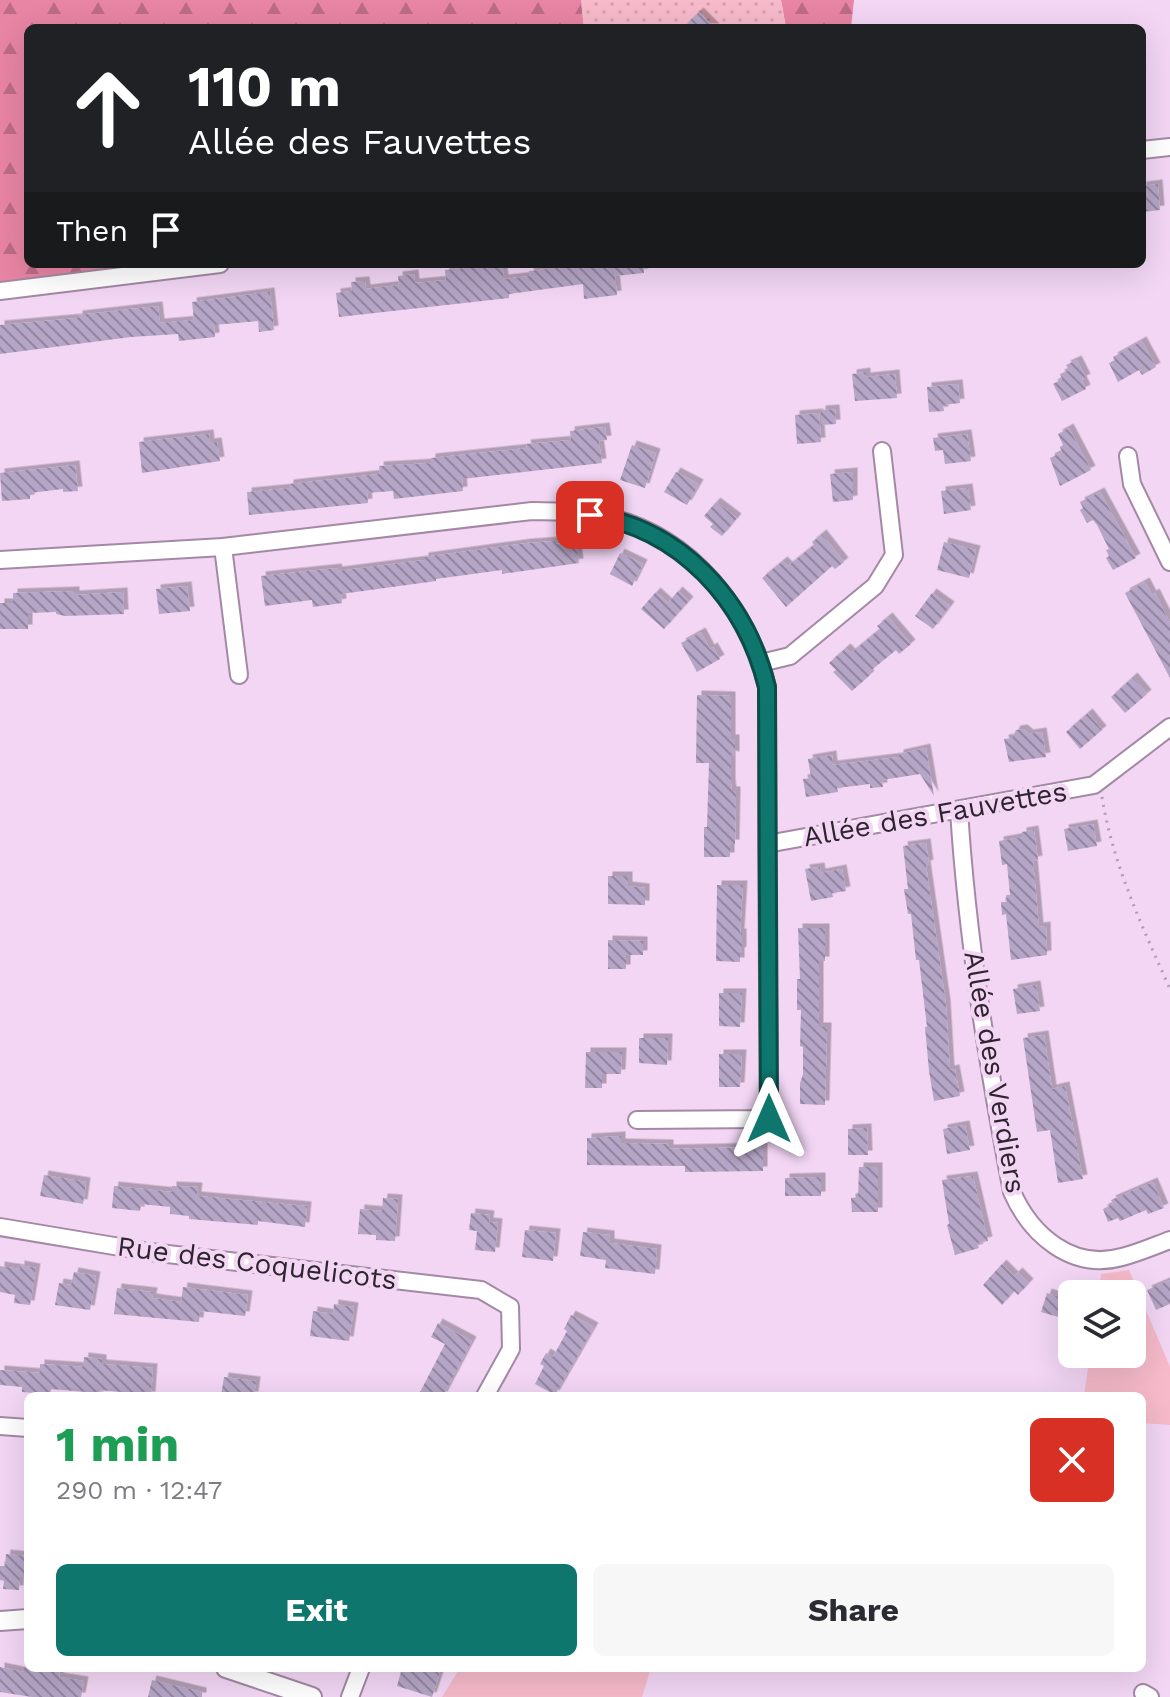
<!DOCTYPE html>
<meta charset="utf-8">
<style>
body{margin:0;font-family:"Work Sans",sans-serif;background:#f7f7f7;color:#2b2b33;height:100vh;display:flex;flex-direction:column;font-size:30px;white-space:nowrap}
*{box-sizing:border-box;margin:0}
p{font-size:26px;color:#7c7c81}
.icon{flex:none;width:44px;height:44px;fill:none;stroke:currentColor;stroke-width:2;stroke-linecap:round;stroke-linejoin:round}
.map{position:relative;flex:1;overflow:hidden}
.sheet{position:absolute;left:24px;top:1392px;width:1122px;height:280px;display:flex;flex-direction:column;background:#fff;border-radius:12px;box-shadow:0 8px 32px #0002}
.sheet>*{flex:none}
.guide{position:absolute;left:24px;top:24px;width:1122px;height:244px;border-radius:12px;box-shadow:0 8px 32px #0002;background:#202124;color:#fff;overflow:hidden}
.fabs{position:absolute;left:1058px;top:1280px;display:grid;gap:16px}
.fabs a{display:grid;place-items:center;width:88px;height:88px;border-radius:12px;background:#fff;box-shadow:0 8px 32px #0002;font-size:40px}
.pin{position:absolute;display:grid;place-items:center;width:68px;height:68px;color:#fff;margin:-34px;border-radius:16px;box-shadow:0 4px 12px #0006}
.me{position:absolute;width:88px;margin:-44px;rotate:0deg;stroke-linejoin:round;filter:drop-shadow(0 0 6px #0008)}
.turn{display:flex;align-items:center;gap:28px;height:168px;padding:0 32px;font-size:36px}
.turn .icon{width:104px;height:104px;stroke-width:2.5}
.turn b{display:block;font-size:56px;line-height:68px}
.then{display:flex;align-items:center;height:76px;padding:0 32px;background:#0003;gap:16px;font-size:30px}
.round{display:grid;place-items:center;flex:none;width:84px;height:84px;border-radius:12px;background:#f7f7f7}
.headline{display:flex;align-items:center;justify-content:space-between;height:136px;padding:0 32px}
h1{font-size:48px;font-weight:700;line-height:60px;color:#1e9e55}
.primary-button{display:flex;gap:16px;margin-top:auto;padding:16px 32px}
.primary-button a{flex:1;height:92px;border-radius:12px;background:#0f766e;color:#fff;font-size:32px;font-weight:700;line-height:92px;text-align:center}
.primary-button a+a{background:#f7f7f7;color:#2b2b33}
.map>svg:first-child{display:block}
.green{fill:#f6baca}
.forest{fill:url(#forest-firs)}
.park{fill:url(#park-dots)}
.building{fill:url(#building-back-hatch);filter:url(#shadow)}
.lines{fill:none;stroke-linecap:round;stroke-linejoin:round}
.minor-casing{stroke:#a389a4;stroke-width:20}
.tertiary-casing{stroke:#a389a4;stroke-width:22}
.path{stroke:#b19bb2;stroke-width:3;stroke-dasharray:2 6;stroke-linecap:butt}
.minor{stroke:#fff;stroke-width:16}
.tertiary{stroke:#fff;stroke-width:18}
.route-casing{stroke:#0a4d48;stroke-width:20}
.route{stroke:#0f766e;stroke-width:14}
.labels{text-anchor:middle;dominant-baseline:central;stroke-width:8;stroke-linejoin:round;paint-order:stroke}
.street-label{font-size:28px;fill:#2e242f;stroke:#f2d6f4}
</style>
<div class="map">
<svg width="1170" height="1697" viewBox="0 0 1170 1697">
<defs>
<pattern id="forest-firs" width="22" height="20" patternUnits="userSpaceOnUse" patternTransform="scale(2)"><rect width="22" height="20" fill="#e884a4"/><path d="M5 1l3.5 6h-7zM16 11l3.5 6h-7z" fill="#bc6c86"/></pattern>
<pattern id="park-dots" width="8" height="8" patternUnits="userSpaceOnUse" patternTransform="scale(2)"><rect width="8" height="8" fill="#f6baca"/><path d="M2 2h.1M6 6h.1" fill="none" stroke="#d3a0ae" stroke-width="1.8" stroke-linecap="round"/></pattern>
<pattern id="building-back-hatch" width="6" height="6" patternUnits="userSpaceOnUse" patternTransform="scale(2)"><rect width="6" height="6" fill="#b5a5c6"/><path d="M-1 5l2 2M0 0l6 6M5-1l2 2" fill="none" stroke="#9486a1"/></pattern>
<filter id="shadow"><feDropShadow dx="4.5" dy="-4.5" stdDeviation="0" flood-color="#0004"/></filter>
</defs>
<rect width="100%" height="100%" fill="#f2d6f4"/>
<g class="green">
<polygon points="1129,1270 1170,1367 1170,1425 1142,1423 1142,1396 1084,1396 1090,1354 1132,1354 1132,1294 1099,1294 1101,1274"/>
<polygon points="460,1668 651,1668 642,1697 442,1697"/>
</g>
<g class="forest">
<polygon points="0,0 581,0 584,28 28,28 28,264 179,264 0,290"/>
<polygon points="781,0 854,0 851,28 786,28"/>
</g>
<polygon class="park" points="581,0 781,0 786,28 584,28"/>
<g class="building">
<polygon points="699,12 715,28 683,28"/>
<polygon points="1158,184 1160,210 1142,212 1142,186"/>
<polygon points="502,264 504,279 530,276 529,271 549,269 548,264 643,264 644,273 615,276 617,295 584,299 583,284 509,294 509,298 339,317 336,293 352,291 351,282 365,281 366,289 399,285 398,276 414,274 415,283 446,280 445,270"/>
<polygon points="270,292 274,330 259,332 258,321 214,325 215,337 179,341 178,334 131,337 0,354 0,325 78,318 78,315 158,306 160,323 194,320 192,302"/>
<polygon points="1142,341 1156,367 1142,375 1139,370 1118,382 1109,363 1115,360 1113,357"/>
<polygon points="1077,360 1086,378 1082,380 1086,389 1062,401 1053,384 1062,379 1060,374 1069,370 1066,365"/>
<polygon points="866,372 866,377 895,374 897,398 855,401 852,374"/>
<polygon points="958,384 960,403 943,405 944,411 929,412 927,387"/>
<polygon points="835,409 836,424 821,425 821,410"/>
<polygon points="819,413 821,442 797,444 795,415"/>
<polygon points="605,427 607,440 599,441 602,463 462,479 463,491 394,499 393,491 367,493 368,503 249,515 247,492 289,488 289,484 380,474 379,466 431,463 431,458 527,448 526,444 571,440 570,431"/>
<polygon points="1069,428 1091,470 1060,486 1050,458 1062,452 1060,447 1063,445 1058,434"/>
<polygon points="209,434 210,443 217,442 220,461 142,473 139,442"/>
<polygon points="967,434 971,461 945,464 943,450 935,451 933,438"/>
<polygon points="632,445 656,453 645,488 620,480"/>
<polygon points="75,465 78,491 63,492 63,489 30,493 30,499 2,501 0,473"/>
<polygon points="676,472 699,484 687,505 664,492"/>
<polygon points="853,472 853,500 833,502 830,474"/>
<polygon points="968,488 971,510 944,514 941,491"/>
<polygon points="1100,492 1136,558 1113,570 1106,558 1109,556 1106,550 1109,549 1097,525 1093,520 1087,523 1080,510 1083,508 1080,502"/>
<polygon points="716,502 737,518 722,536 710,527 713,524 704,516"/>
<polygon points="822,534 844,562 835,569 832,566 786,607 762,578 783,561 788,566 814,545 812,542"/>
<polygon points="556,541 556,544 576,542 579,563 502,574 502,570 436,579 436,581 341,594 342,603 313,607 312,600 265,606 261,576 337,568 338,571 424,560 424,557 527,543"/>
<polygon points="944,542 976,550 969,578 937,570"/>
<polygon points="620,553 643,564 632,586 610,574"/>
<polygon points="1145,582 1152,595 1155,593 1170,623 1170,678 1125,593"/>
<polygon points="187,586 190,611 159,614 156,589"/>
<polygon points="75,591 75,595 123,592 124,614 65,616 56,614 56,612 28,613 28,629 0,629 0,603 13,603 13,593"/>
<polygon points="678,591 689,601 664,629 641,609 656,592 668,603"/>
<polygon points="932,593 950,606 933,629 915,616"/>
<polygon points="888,617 911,644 899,654 896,650 868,673 870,675 852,691 833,672 836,670 829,663 846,648 851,653 880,629 877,626"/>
<polygon points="701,632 710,649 713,647 720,659 697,672 681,643"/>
<polygon points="1133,677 1147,694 1125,713 1111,697"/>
<polygon points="697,695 731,696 731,739 735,739 735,756 731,755 731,783 732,791 736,791 735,844 730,844 730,857 704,857 704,827 707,827 709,763 696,763"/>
<polygon points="1088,713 1102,730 1080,749 1066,732"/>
<polygon points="1023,729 1029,734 1042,732 1046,757 1009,762 1004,739 1012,738 1016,730"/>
<polygon points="926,748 934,796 920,774 882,780 883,787 870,788 870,784 837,788 838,792 806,797 803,779 811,778 808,759 832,755 833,765 899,757 899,754"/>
<polygon points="1093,824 1097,846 1068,851 1064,829"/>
<polygon points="1034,830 1038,860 1033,861 1039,927 1046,926 1047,955 1011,960 1006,914 1002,915 1001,902 1007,902 1006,895 1010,895 1007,864 1002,865 999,841 1022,837 1022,832"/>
<polygon points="926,843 929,864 926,865 946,1004 950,1070 955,1069 960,1096 934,1101 929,1071 925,1027 927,1027 919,960 916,960 911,914 908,914 904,889 908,889 903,846"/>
<polygon points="820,867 821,873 842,869 846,891 832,893 833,897 811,901 805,869"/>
<polygon points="608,876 628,876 628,886 645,888 645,905 608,904"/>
<polygon points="717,885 743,885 740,933 742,933 742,951 740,952 740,962 716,961"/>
<polygon points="798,928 825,928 825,961 819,961 819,1027 827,1027 825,1105 800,1104 800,1083 803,1074 803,1047 800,1046 801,1010 797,1010 797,979 800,979"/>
<polygon points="608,940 643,941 643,955 626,955 626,969 608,969"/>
<polygon points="1036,985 1040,1011 1017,1014 1013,989"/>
<polygon points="719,993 742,993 740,1027 719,1026"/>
<polygon points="1044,1035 1052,1089 1065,1086 1083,1179 1058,1183 1050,1130 1037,1132 1023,1038"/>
<polygon points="639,1038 668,1038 667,1065 639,1063"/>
<polygon points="586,1052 622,1052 621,1074 602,1074 602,1088 585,1088"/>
<polygon points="719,1054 742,1054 740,1087 719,1087"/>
<polygon points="965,1125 970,1150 947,1154 943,1129"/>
<polygon points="867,1128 868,1155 848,1155 848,1129"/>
<polygon points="621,1136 621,1143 669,1144 669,1149 763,1147 763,1171 685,1172 685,1166 587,1165 587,1138"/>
<polygon points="859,1167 878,1167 878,1212 852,1212 851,1198 858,1197"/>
<polygon points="44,1175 86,1182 83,1204 40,1196"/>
<polygon points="973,1176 988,1241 977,1243 979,1248 955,1255 947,1225 949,1224 942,1180"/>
<polygon points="821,1177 821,1196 785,1196 785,1178"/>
<polygon points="1153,1182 1164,1208 1148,1214 1146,1210 1120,1221 1118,1218 1108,1222 1103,1209 1113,1204 1111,1200"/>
<polygon points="114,1186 172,1192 172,1186 198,1187 197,1196 307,1206 305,1227 258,1221 258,1225 189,1219 189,1216 170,1214 170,1207 141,1204 140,1211 112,1208"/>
<polygon points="383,1198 398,1199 395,1241 376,1240 376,1235 358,1234 360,1209 382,1211"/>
<polygon points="471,1213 490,1215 489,1222 498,1223 495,1252 475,1250 477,1231 469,1230"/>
<polygon points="525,1230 556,1233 553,1261 522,1257"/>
<polygon points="583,1232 610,1235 610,1243 657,1249 655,1274 605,1268 606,1260 580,1256"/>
<polygon points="1002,1264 1014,1276 1018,1272 1029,1283 1018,1295 1014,1291 1002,1305 983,1285"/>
<polygon points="20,1265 36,1268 30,1305 14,1303 15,1295 0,1292 0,1266 20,1269"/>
<polygon points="74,1272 96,1276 90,1310 55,1305 59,1283 71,1285"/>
<polygon points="1170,1280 1170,1304 1156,1310 1147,1290"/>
<polygon points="183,1287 248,1295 245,1316 200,1311 199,1322 114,1314 117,1288 153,1292 152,1298 181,1302"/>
<polygon points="1047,1293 1072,1301 1072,1321 1041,1312"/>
<polygon points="334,1304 354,1307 349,1341 310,1336 313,1311 333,1314"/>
<polygon points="571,1315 594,1327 555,1395 535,1384 544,1366 540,1364 546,1353 553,1357 567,1331 564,1329"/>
<polygon points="438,1323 472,1341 443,1396 418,1396 445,1344 431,1337"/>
<polygon points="84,1357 102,1359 102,1364 153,1368 151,1396 131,1396 132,1393 99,1390 99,1396 86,1396 86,1392 51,1389 50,1394 22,1392 22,1387 0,1385 0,1370 40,1373 40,1364 83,1367"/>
<polygon points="224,1377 256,1381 254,1396 221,1396"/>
<polygon points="6,1554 26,1556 25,1577 20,1577 19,1590 3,1589 4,1581 0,1580 0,1566 5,1566"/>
<polygon points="0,1667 24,1672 24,1668 60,1668 59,1677 84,1681 81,1697 32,1697 0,1692"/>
<polygon points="402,1668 426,1668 440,1673 432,1697 397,1686"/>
<polygon points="152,1680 202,1692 202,1697 148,1697"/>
</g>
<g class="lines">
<g class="minor-casing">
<g id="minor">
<polyline points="1142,150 1170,147"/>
<polyline points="0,291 220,264"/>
<polyline points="1128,456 1132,484 1170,562"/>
<polyline points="223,547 239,675"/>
<path d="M0,560L223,547L532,511C559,511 586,512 612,518C692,538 748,610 767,687V844L1094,785L1170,727"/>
<polyline points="761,663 790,656 875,586 894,555 882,451"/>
<path d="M959,810C967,938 988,1066 1012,1192C1031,1235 1072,1271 1122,1257C1138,1253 1154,1246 1170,1240"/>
<polyline points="637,1120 769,1119 767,844"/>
<polyline points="0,1227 150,1252 481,1290 510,1307 511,1349 485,1396"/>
<polyline points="0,1426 28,1428"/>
<polyline points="1143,1693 1150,1697"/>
<polyline points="350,1697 361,1668"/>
</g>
</g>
<g class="tertiary-casing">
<g id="tertiary">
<polyline points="0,1621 28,1619"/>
<polyline points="226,1668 312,1697"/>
</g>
</g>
<path class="path" d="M1102,797C1113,865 1142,926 1170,989"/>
<use href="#minor" class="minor"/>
<use href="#tertiary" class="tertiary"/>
</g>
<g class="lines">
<g class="route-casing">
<path id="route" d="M590,515C680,528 746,600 767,687L769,1119"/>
</g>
<use href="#route" class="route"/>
</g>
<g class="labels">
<g class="street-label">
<text transform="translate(935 814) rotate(-10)">Allée des Fauvettes</text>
<text transform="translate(995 1072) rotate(80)">Allée des Verdiers</text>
<text transform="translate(257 1263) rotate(7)">Rue des Coquelicots</text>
</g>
</g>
</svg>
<div class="fabs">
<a><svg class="icon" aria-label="layers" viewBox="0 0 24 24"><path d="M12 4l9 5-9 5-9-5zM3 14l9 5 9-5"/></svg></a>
</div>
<div class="pin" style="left:590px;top:515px;background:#d93025"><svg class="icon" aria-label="arrive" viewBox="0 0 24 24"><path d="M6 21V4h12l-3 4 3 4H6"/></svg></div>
<svg class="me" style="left:769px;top:1119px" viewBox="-20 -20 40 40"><path d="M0-17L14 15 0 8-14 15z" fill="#0f766e" stroke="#fff" stroke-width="4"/></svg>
<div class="guide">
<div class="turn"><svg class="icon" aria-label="ahead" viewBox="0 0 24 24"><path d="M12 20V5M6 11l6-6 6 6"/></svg><div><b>110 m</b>Allée des Fauvettes</div></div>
<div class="then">Then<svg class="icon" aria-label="arrive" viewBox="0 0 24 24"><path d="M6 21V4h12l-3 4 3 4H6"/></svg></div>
</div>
<section class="sheet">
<div class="headline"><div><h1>1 min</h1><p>290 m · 12:47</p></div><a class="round" style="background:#d93025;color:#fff"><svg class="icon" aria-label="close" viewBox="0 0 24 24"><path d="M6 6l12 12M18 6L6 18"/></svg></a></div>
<div class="primary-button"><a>Exit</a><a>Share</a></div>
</section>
</div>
